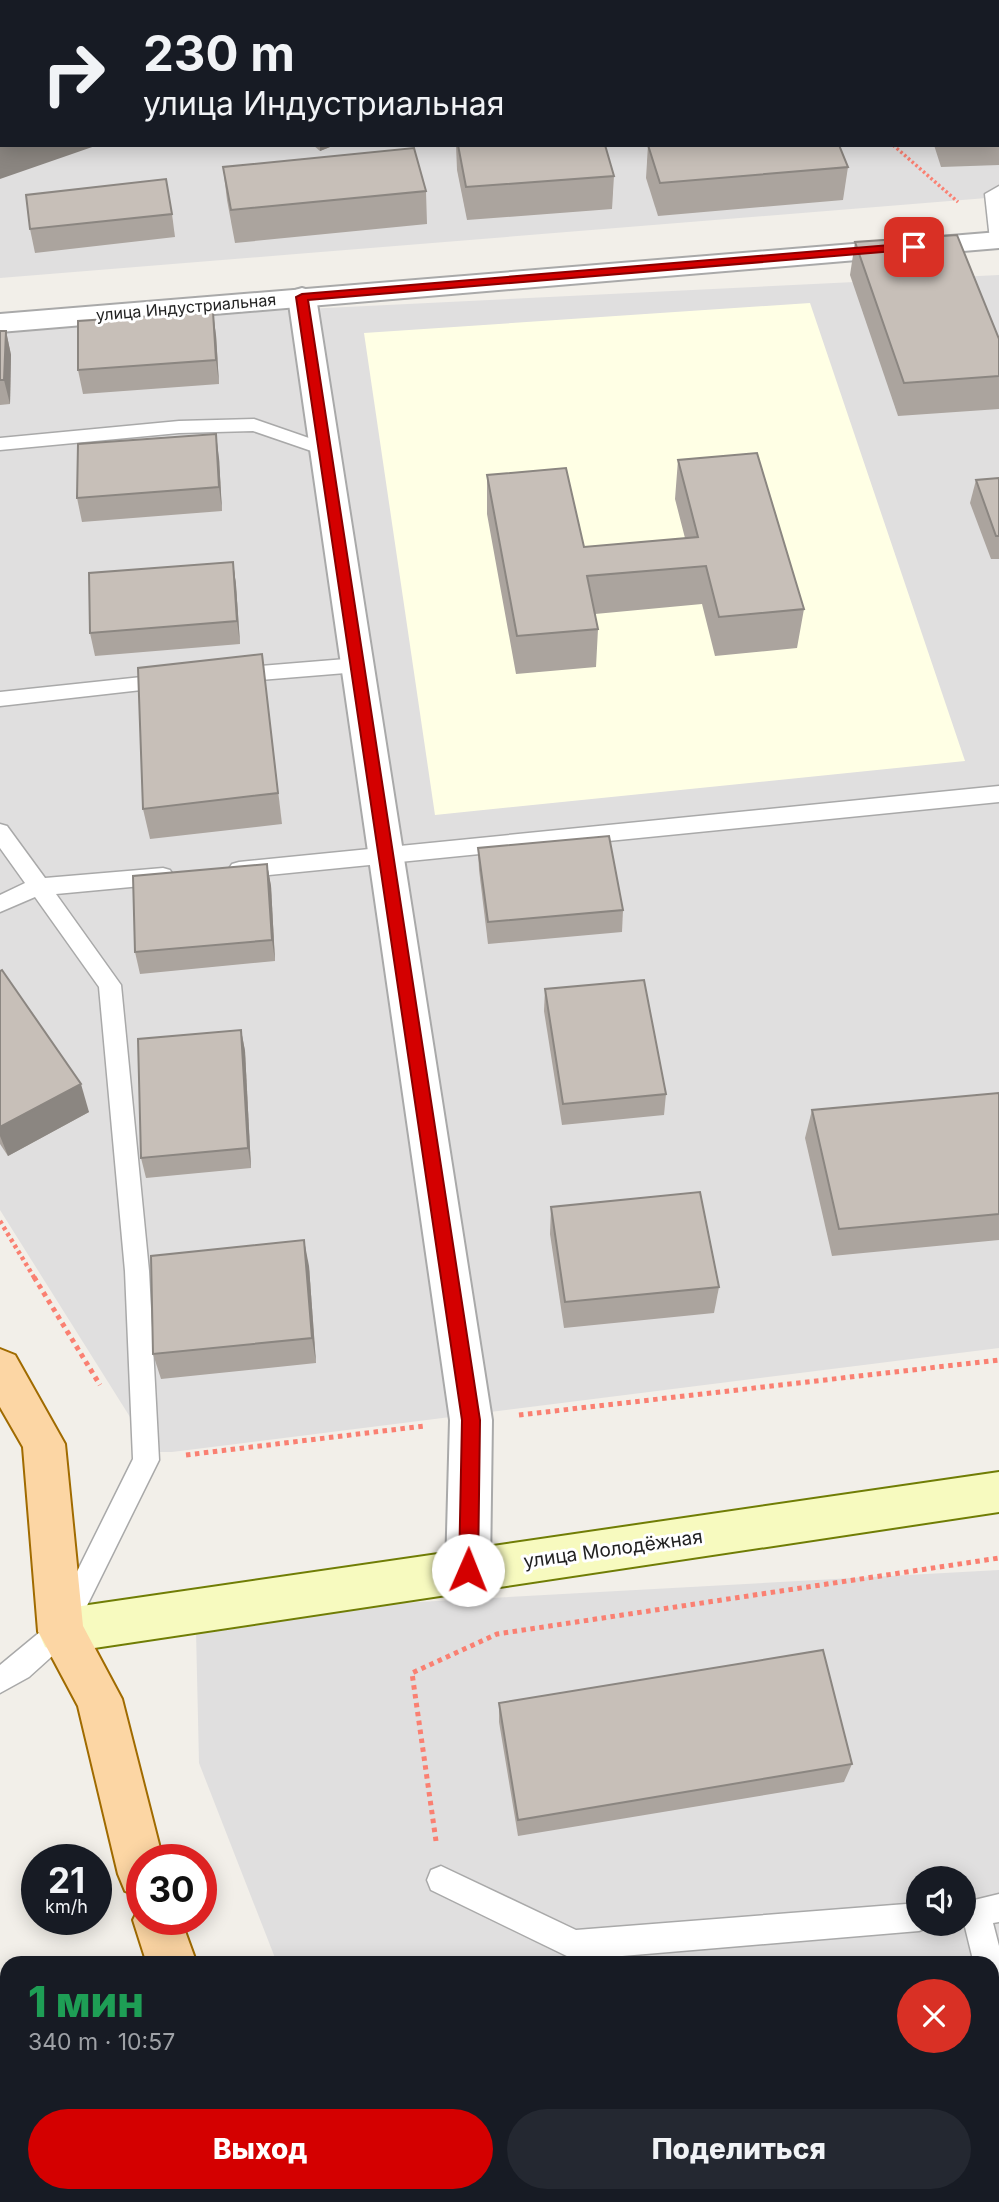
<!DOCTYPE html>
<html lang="ru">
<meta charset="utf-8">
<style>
body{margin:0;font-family:Inter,sans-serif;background:#242831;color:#f1f3f6;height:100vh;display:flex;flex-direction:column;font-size:26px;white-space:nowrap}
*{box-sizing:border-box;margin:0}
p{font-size:23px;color:#9ea1a6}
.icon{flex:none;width:38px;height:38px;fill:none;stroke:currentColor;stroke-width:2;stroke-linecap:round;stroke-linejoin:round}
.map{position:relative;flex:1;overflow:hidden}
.drawer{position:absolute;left:0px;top:1956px;width:999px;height:247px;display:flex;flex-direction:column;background:#171b24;border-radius:21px 21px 0 0;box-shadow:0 4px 18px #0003}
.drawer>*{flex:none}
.top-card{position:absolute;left:0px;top:0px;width:999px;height:147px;box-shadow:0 4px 18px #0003;background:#171b24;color:#f1f3f6;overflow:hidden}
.controls{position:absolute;left:906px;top:1866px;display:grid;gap:14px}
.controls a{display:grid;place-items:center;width:70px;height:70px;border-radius:50%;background:#171b24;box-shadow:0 4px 18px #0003;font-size:35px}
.speed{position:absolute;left:21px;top:1844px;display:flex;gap:14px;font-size:35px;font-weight:700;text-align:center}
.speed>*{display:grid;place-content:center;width:91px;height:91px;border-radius:50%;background:#171b24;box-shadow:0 4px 18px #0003;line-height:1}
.speed small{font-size:18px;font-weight:400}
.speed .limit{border:10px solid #d22;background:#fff;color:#111}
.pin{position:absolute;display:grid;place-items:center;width:60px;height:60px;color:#fff;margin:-30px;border-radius:14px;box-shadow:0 4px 10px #0006}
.me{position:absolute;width:77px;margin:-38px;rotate:1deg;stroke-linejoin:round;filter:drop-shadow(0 0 5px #0008)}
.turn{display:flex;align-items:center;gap:24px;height:147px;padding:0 28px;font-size:32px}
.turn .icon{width:91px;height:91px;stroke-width:2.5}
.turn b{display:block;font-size:49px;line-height:60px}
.round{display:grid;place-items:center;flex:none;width:74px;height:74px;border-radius:37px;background:#242831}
.head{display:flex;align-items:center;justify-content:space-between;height:119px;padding:0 28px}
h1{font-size:42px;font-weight:800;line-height:52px;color:#1e9e55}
.cta{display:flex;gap:14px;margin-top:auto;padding:14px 28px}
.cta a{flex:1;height:80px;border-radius:42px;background:#d40000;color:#fff;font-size:28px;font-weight:800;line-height:80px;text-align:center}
.cta a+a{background:#242831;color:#f1f3f6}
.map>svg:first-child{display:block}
.residential{fill:#e0dfdf;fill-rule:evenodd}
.education{fill:#ffffe5}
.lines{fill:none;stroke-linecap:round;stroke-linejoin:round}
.service-casing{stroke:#a9a9a9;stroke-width:3}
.minor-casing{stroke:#a9a9a9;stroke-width:4}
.tertiary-casing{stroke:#a9a9a9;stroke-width:4}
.secondary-casing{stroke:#707d05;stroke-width:4}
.primary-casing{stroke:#a06b00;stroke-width:4}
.path-far2{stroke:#fa8072;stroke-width:3.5;stroke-dasharray:2.5 2.5;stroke-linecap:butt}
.path-far1{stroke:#fa8072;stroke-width:4.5;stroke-dasharray:3.5 3.5;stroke-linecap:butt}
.path{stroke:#fa8072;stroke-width:5;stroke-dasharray:4.5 4.5;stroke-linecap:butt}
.service{fill:#fff;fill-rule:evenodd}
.minor{fill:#fff;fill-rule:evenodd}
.tertiary{fill:#fff;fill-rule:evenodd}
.secondary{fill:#f7fabf;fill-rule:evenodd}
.primary{fill:#fcd6a4;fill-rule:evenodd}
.wall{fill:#aba49e}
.shaded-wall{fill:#8b8681}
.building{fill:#c7bfb8;stroke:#8b8681;stroke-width:2}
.route{fill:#d40000;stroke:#8a0000;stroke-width:2}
.labels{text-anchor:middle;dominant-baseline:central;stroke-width:6;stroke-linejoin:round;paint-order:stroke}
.far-street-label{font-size:16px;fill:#222;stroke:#fff}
.street-label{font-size:19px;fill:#222;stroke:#fff}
</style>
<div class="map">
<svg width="999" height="2202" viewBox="0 0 999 2202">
<rect width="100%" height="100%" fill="#f2efe9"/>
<g class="residential">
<path d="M0,0H999V197L0,278ZM2,2H998V145H2Z"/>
<polygon points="999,275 999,1348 172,1452 152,1452 0,1210 0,324"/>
<path d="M999,1570V2202H400L397,2196H992V1964L277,1963L199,1763L196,1631L235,1612ZM919,1878H964V1923H919Z"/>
</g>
<polygon class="education" points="810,303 965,761 435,815 364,333"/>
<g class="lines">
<g class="service-casing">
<g id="service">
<polygon points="106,0 124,0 105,2"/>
<rect x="222" y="0" width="14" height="2"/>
<polygon points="0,34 2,34 0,43"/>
<polygon points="999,186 999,245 998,245 990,240 985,194"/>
<polygon points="254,419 332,446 335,450 326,456 253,431 179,433 0,450 0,438 179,421"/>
<polygon points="358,658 365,660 368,665 365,670 358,672 236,682 229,680 226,675 229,670 236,668"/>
<polygon points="170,674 177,676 180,681 177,686 0,706 0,692"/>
<polygon points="999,786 999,802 239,878 232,876 228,870 232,864 239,862"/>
<polygon points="0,824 7,826 45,878 163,868 170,870 174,876 170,882 163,884 56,894 121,985 149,1271 159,1460 70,1640 29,1677 0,1693 0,1665 52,1622 133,1459 125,1271 99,987 35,897 0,912 0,895 25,883 0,848"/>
<polygon points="441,1866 576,1930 919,1903 919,1923 931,1923 929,1927 919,1931 575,1960 431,1890 427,1880 431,1870"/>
<polygon points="999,1894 999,1922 993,1923 999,1946 999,2022 992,2019 992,1964 974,1964 964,1923 966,1902"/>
</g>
</g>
<g class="minor-casing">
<polygon id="minor" points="302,288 312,291 316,297 492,1420 490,1570 484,1585 468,1591 452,1585 446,1570 450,1420 288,297 292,291"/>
</g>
<g class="tertiary-casing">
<polygon id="tertiary" points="999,232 999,248 0,332 0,314"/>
</g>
<g class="secondary-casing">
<polygon id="secondary" points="999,1472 999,1512 61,1653 45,1647 38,1631 45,1615 61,1609"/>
</g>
<g class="primary-casing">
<g id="primary">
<polygon points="0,1349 15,1355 65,1444 83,1626 122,1699 163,1860 142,1860 142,1898 125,1891 118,1874 78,1706 38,1631 23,1447 0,1407"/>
<polygon points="142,1902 142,1920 181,1920 197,1964 147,1964 133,1920"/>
<polygon points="237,2196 289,2196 291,2202 239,2202"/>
</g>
</g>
<g class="path-far2">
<polyline points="359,2 368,0"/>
<polyline points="893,145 958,202"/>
</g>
<polyline class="path-far1" points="0,1221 35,1279"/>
<g class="path">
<polyline points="34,1277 100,1385"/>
<polyline points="519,1415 999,1360"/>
<polyline points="186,1455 424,1426"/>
<polyline points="436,1841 412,1673 497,1634 999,1558"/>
</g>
<use href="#service" class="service"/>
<use href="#minor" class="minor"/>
<use href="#tertiary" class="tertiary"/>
<use href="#secondary" class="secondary"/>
<use href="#primary" class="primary"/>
</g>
<g class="wall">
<rect x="998" y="10" width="1" height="68"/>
<polygon points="999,111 999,165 941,167 934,145 998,145 998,112"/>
<polygon points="313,145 335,145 320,151"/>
<polygon points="456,145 605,145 614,176 612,209 467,220 457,170"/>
<polygon points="648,145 848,167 843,200 658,216 646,178"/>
<polygon points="223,167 426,191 427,224 235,243 227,200"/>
<polygon points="172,214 175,237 35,253 30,229"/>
<polygon points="855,242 999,339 999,409 898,416 850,275"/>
<polygon points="0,331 6,331 11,355 10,404 0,405"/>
<polygon points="216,335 219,384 83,394 78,370"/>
<polygon points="219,458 222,511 82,522 77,498"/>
<polygon points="678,460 804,609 797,648 715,656 702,604 595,614 598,629 596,667 516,674 487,514 487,475 584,547 685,538 675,499"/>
<polygon points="999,478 999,559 991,559 970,503 976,480"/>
<polygon points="233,562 236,585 240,644 95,656 90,633"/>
<polygon points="262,654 282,824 150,839 143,809"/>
<polygon points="478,848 623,910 622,932 488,944 479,870"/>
<polygon points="267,864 271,886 275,961 140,974 135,952"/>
<polygon points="0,971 89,1112 8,1156 0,1144"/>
<polygon points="545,989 666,1094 664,1115 562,1125 544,1011"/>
<polygon points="241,1030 245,1051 251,1168 146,1178 141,1158"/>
<polygon points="999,1093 999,1240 832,1256 805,1138 812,1110"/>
<polygon points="551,1207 719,1287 714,1313 564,1328 550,1234"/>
<polygon points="309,1266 316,1363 161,1379 153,1354"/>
<polygon points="499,1703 852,1764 844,1782 518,1836 499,1722"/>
<polygon points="815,2196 960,2196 961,2202 816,2202"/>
</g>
<g class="shaded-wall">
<polygon points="0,0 87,0 81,2 2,2 2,28 0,29"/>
<polygon points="2,143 2,145 98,145 0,179 0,144"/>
<polygon points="320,145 335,145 320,151"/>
<polygon points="213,312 216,335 219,384 216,360"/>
<polygon points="6,331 11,355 10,404 4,380"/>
<polygon points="216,434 219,458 222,511 219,487"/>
<polygon points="233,562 236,585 240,644 237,621"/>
<polygon points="267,864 271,886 275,961 272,940"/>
<polygon points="241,1030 245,1051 251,1168 248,1148"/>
<polygon points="81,1084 89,1112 8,1156 0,1136 0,1127"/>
<polygon points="304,1240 309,1266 316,1363 312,1338"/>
</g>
<g class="building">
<polygon points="380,0 681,0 682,2 359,2"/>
<polygon points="744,0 938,0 948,2 754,2"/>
<rect x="998" y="10" width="1" height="34"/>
<polygon points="0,99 2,99 2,143 0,144"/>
<polygon points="999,111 999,142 998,142 998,112"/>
<polygon points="458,145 605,145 614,176 466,187"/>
<polygon points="648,145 839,145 848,167 660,183"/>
<polygon points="414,148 426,191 231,210 223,167"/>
<polygon points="166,179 172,214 30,229 26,195"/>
<polygon points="957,235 999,339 999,376 904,383 855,242"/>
<polygon points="213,312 216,360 78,370 78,321"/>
<polygon points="0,331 6,331 4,380 0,380"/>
<polygon points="216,434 219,487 77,498 78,444"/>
<polygon points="757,453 804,609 719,617 706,566 587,576 598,629 517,636 487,475 566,468 584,547 698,537 678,460"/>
<polygon points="999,478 999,536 996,536 976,480"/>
<polygon points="233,562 237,621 90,633 89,573"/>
<polygon points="262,654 278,793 143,809 138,668"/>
<polygon points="609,836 623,910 488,922 478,848"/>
<polygon points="267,864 272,940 135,952 133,876"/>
<polygon points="2,970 81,1084 0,1127 0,971"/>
<polygon points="644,980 666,1094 563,1104 545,989"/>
<polygon points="241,1030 248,1148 141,1158 138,1039"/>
<polygon points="999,1093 999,1214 839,1229 812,1110"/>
<polygon points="700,1192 719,1287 565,1302 551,1207"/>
<polygon points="304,1240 312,1338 153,1354 151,1256"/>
<polygon points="823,1650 852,1764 518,1820 499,1703"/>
<polygon points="825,2196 960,2196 961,2202 826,2202"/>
</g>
<polygon class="route" points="914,243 918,244 918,249 308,300 480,1420 478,1570 475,1576 468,1579 462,1576 459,1570 462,1420 296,297 302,294"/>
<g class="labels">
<g class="far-street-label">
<text transform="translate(186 307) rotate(-5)">улица Индустриальная</text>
</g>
<g class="street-label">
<text transform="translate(613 1549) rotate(-8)">улица Молодёжная</text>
</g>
</g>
</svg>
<div class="controls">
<a><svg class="icon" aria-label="sound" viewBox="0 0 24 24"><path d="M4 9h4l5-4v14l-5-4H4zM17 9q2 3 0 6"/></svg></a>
</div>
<div class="speed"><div>21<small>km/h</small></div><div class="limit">30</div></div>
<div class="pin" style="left:914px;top:247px;background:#d93025"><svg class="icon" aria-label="arrive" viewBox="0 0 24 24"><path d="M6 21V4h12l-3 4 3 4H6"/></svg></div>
<svg class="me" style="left:468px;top:1570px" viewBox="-20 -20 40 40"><circle r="19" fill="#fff"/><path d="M0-13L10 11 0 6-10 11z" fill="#d40000"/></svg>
<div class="top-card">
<div class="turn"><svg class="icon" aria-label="right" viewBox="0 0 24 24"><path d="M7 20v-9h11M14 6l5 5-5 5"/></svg><div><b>230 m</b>улица Индустриальная</div></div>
</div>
<section class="drawer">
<div class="head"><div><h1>1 мин</h1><p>340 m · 10:57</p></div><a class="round" style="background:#d93025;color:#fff"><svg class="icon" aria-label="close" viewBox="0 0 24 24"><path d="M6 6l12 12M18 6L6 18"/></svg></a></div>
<div class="cta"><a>Выход</a><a>Поделиться</a></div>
</section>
</div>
